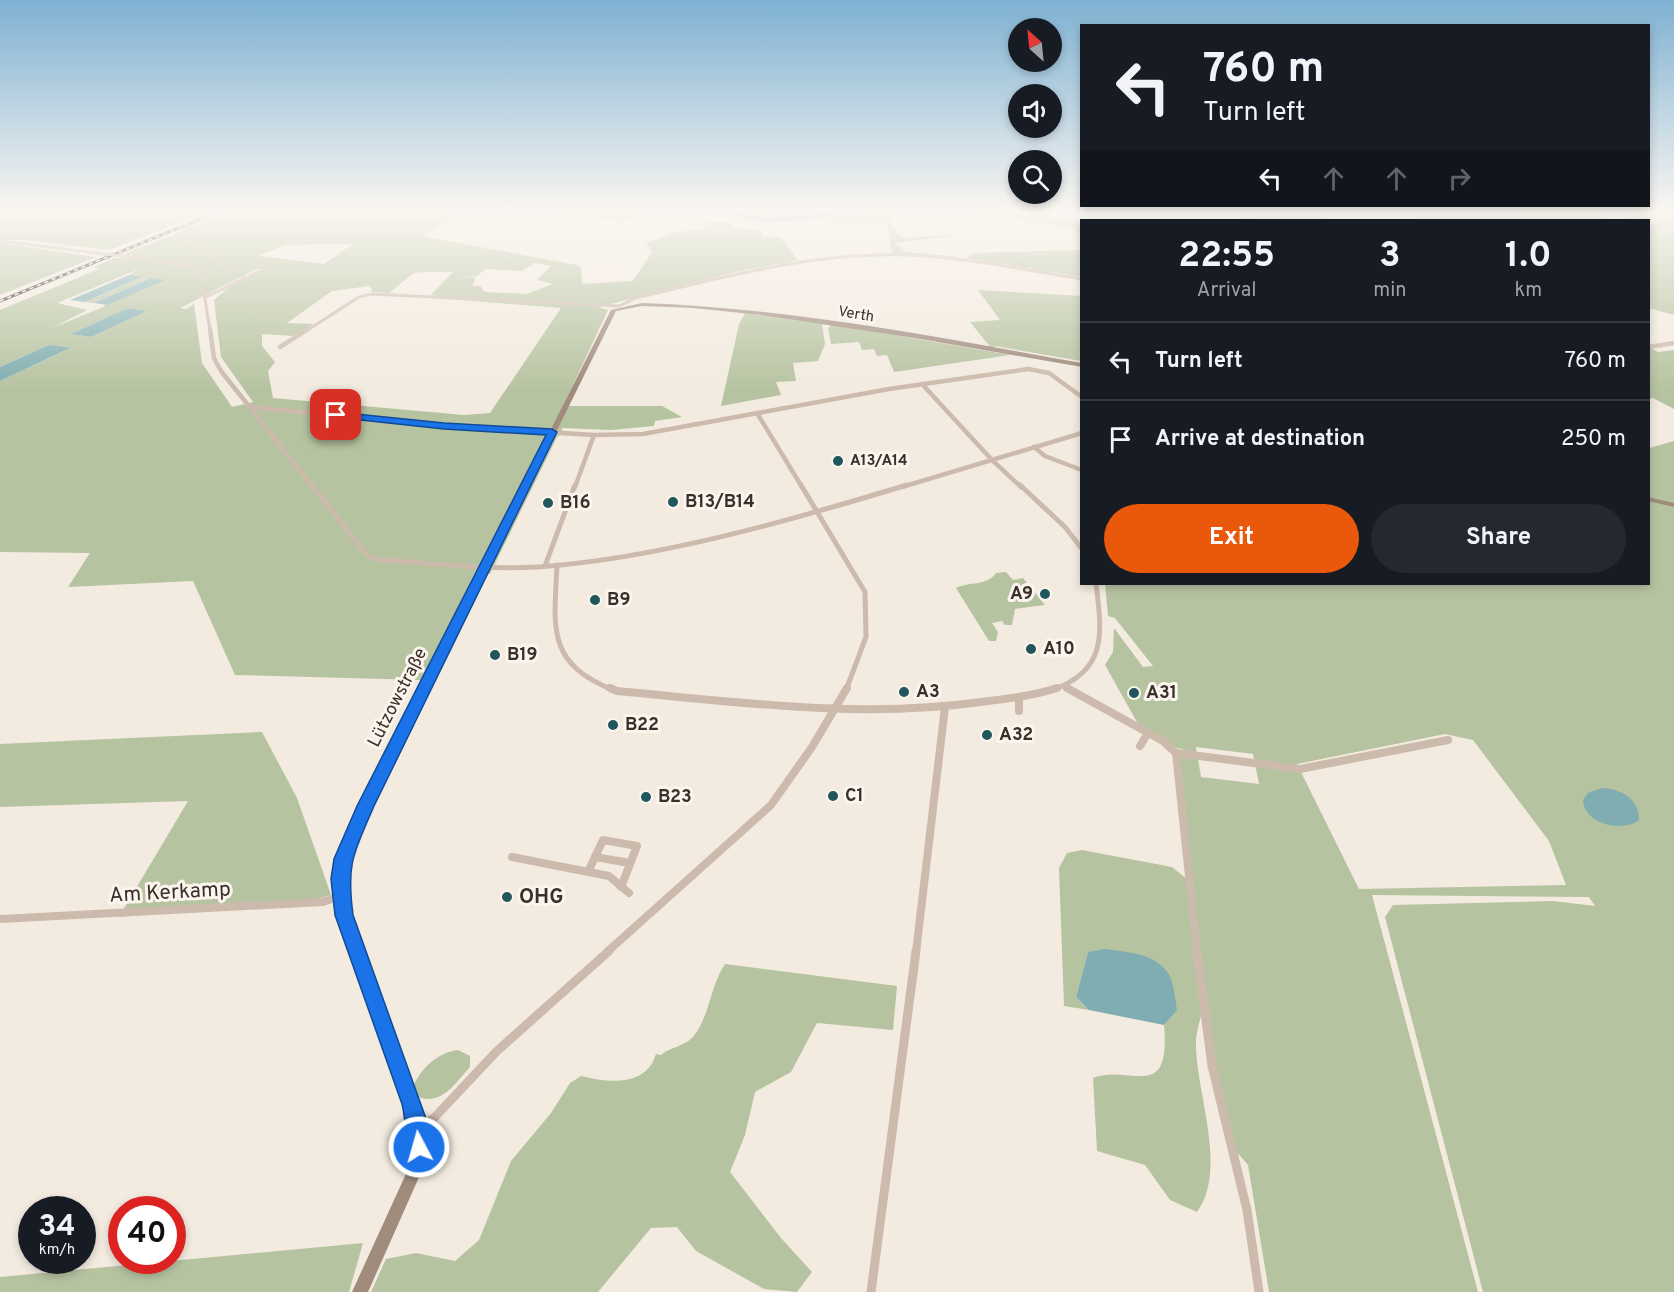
<!DOCTYPE html>
<meta charset="utf-8">
<style>
body{margin:0;font-family:Overpass,sans-serif;background:#242831;color:#f1f3f6;height:100vh;display:flex;flex-direction:column;font-size:22px;white-space:nowrap}
*{box-sizing:border-box;margin:0}
p{font-size:20px;color:#9ea1a6}
.icon{flex:none;width:33px;height:33px;fill:none;stroke:currentColor;stroke-width:2;stroke-linecap:round;stroke-linejoin:round}
.map{position:relative;flex:1;overflow:hidden}
.sheet{position:absolute;left:1080px;top:219px;width:570px;height:366px;display:flex;flex-direction:column;background:#171b24;border-radius:0px;box-shadow:0 3px 9px #0003}
.sheet>*{flex:none}
.top-card{position:absolute;left:1080px;top:24px;width:570px;height:183px;border-radius:0px;box-shadow:0 3px 9px #0003;background:#171b24;color:#f1f3f6;overflow:hidden}
.needle{width:39px;rotate:333deg}
.fabs{position:absolute;left:1008px;top:18px;display:grid;gap:12px}
.fabs a{display:grid;place-items:center;width:54px;height:54px;border-radius:50%;background:#171b24;box-shadow:0 3px 9px #0003;font-size:30px}
.speed{position:absolute;left:18px;top:1196px;display:flex;gap:12px;font-size:30px;font-weight:700;text-align:center}
.speed>*{display:grid;place-content:center;width:78px;height:78px;border-radius:50%;background:#171b24;box-shadow:0 3px 9px #0003;line-height:1}
.speed small{font-size:15px;font-weight:400}
.speed .limit{border:9px solid #d22;background:#fff;color:#111}
.pin{position:absolute;display:grid;place-items:center;width:51px;height:51px;color:#fff;margin:-26px;border-radius:12px;box-shadow:0 3px 9px #0006}
.me{position:absolute;width:66px;margin:-33px;rotate:354deg;stroke-linejoin:round;filter:drop-shadow(0 0 4px #0008)}
.turn{display:flex;align-items:center;gap:21px;height:126px;padding:0 24px;font-size:27px}
.turn .icon{width:78px;height:78px;stroke-width:2.5}
.turn b{display:block;font-size:42px;line-height:51px}
.lanes{display:flex;align-items:center;height:57px;padding:0 24px;background:#0003;justify-content:center;gap:30px;direction:ltr}
.lanes .off{opacity:.35}
.eta{display:flex;justify-content:space-evenly;align-items:center;height:102px;text-align:center}
.eta b{font-size:36px;font-weight:700;line-height:42px}
.primary-button{display:flex;gap:12px;margin-top:auto;padding:12px 24px}
.primary-button a{flex:1;height:69px;border-radius:36px;background:#ea580c;color:#fff;font-size:24px;font-weight:700;line-height:69px;text-align:center}
.primary-button a+a{background:#242831;color:#f1f3f6}
ul{padding:0;list-style:none}
li{display:flex;align-items:center;gap:18px;height:78px;padding:0 24px;border-top:2px solid #363941}
li div{flex:1}
li b{display:block;font-size:22px}
li em{font-style:normal}
.map>svg:first-child{display:block}
.green{fill:#b6c3a0;fill-rule:evenodd}
.water{fill:#7fadb1}
.lines{fill:none;stroke-linecap:round;stroke-linejoin:round}
.street-far4{stroke:#ccbbac;stroke-width:3}
.street-far3{stroke:#ccbbac;stroke-width:4.5}
.street-far2{stroke:#ccbbac;stroke-width:5}
.street-far1{stroke:#ccbbac;stroke-width:8}
.street{stroke:#ccbbac;stroke-width:9}
.secondary{fill:#a08b7d;fill-rule:evenodd}
.rail-casing{stroke:#3a302b;stroke-width:3}
.rail{stroke:#fbf5ed;stroke-width:1.5;stroke-dasharray:4;stroke-linecap:butt}
.street-bridge{stroke:#ccbbac;stroke-width:3}
.route{fill:#1a73e8;stroke:#114b97;stroke-width:1.5}
.poi-dot{fill:#20565c;stroke:#fbf5ed;stroke-width:2}
.labels{text-anchor:middle;dominant-baseline:central;stroke-width:6;stroke-linejoin:round;paint-order:stroke}
.far-street-label{font-size:15px;fill:#3a302b;stroke:#fbf5ed}
.far-poi-label{font-size:15px;font-weight:bold;fill:#3a302b;stroke:#fbf5ed;text-anchor:start}
.poi-label{font-size:18px;font-weight:bold;fill:#3a302b;stroke:#fbf5ed;text-anchor:start}
.street-label{font-size:18px;fill:#3a302b;stroke:#fbf5ed}
.near-street-label{font-size:21px;fill:#3a302b;stroke:#fbf5ed}
.near-poi-label{font-size:21px;font-weight:bold;fill:#3a302b;stroke:#fbf5ed;text-anchor:start}
</style>
<div class="map">
<svg width="1674" height="1292" viewBox="0 0 1674 1292">
<rect width="100%" height="100%" fill="#f3ebe0"/>
<g class="green">
<polygon points="0,209 213,209 109,250 25,240 0,240"/>
<path d="M238,209H474L421,236L577,265L581,268L582,284L633,281L652,252L646,243L677,232L704,229L708,222H732L731,228L762,230L763,237H780L798,260L731,273L599,307L608,310L563,406H662L682,417L655,421L654,426L611,430L562,428L563,433L557,437L490,574L476,570L423,680L235,675L193,581L68,587L90,553L0,552V381L68,349L49,345L0,367V310L99,269L94,267L114,258H145L124,254ZM353,244L324,264L258,256L285,245ZM535,263L551,266L537,280L552,284L527,294L485,292L480,286H473L475,277L462,276H477L485,269L522,271ZM139,269L129,275L142,278L84,302L94,303L151,278L103,307L52,328L87,310L57,303ZM257,269L264,270L228,288L214,300L221,357L253,402L232,407L202,363L194,304L186,309L180,308ZM424,272H453L431,295L438,296L435,298L561,308L490,413L464,415L273,398L268,371L275,362L262,346V334L295,336L313,324L287,323L332,291L369,286L372,289L371,292L389,293L414,273ZM128,308L147,311L91,337L72,334Z"/>
<polygon points="540,209 656,209 621,222"/>
<path d="M705,209H717L742,219L770,221L866,209H1039L1050,214L1045,215L1084,220H1082L1081,235L1074,228L993,216L951,219L950,217L976,214L963,211L887,217L902,238L960,235L895,243L906,252L958,257L955,259L894,255C887,243 892,233 885,221L832,224L828,217C786,223 742,229 705,209Z"/>
<path d="M729,209H842C806,214 764,225 729,209Z"/>
<polygon points="1302,209 1308,209 1330,220 1228,220"/>
<polygon points="1406,209 1584,209 1607,218 1606,220 1415,220"/>
<polygon points="1641,209 1674,209 1674,315 1649,308 1648,220 1626,220 1627,212"/>
<polygon points="0,243 96,257 0,295"/>
<polygon points="1081,250 1081,277 966,258 975,253"/>
<polygon points="978,290 1081,296 1081,361 995,346 991,348 970,322 1000,320"/>
<polygon points="745,313 822,324 825,344 818,361 793,363 796,381 776,382 781,395 721,406 739,324"/>
<polygon points="832,324 1010,355 894,372 887,355 877,356 874,349 862,350 859,342 831,344 828,328"/>
<polygon points="1651,348 1658,352 1674,350 1674,409 1653,398 1649,399 1648,349"/>
<path d="M1674,441V1292H1483L1385,917L1393,905L1553,901L1595,906L1589,897L1372,895L1478,1292H1269L1248,1165L1230,1144L1203,1007C1201,1018 1197,1029 1196,1039C1194,1088 1229,1168 1197,1212L1170,1200L1145,1165L1097,1151L1093,1078C1129,1063 1171,1105 1164,1025L1177,1009L1088,952L1076,997L1089,1010L1064,1006L1059,868L1067,853L1082,850L1172,867L1187,879L1176,756L1198,759L1201,777L1259,784L1253,754L1196,747L1197,753L1177,748L1138,724L1105,665L1113,652L1114,628L1143,667L1153,666L1115,618L1108,616L1105,584H1648L1649,448ZM1445,734L1473,740L1549,841L1566,885L1359,889L1297,764Z"/>
<path d="M1006,572L1013,580L1023,578L1045,605L1015,609L1012,625H1005L1002,621L992,623L998,632L996,641H989L956,588C969,581 986,587 996,573Z"/>
<polygon points="262,732 297,798 331,895 314,900 119,917 188,801 0,807 0,744"/>
<path d="M725,964L897,986L893,1030L817,1023L791,1072L755,1092L745,1135L730,1172L781,1238L812,1272L797,1292L764,1289L696,1251L677,1227L651,1228L598,1292H371L386,1259L416,1253L455,1261L479,1240L511,1161L551,1113L570,1083L581,1076C609,1083 646,1087 656,1054L661,1055C670,1047 685,1046 693,1037C710,1016 710,986 725,964Z"/>
<path d="M458,1050L470,1056V1067C456,1082 442,1106 419,1097L414,1085C421,1068 439,1052 458,1050Z"/>
<polygon points="363,1243 349,1292 0,1292 0,1277"/>
</g>
<g class="water">
<path d="M717,209L767,217L866,209C818,218 763,231 717,209Z"/>
<polygon points="129,275 143,277 84,302 70,300"/>
<polygon points="151,278 165,280 107,305 94,303"/>
<polygon points="128,308 147,311 91,337 71,334"/>
<polygon points="49,345 70,348 0,381 0,367"/>
<path d="M1602,788C1622,789 1639,799 1639,820C1622,833 1584,824 1583,800L1588,793Z"/>
<path d="M1104,949C1126,952 1153,952 1168,973C1174,982 1175,999 1177,1010L1164,1025L1089,1010L1076,997L1088,952Z"/>
</g>
<g class="lines">
<g class="street-far4">
<polyline points="235,209 183,231 178,236 245,278"/>
<polyline points="0,241 104,254"/>
<polyline points="124,256 187,265 201,274 210,331"/>
<polyline points="206,297 262,270"/>
<path d="M306,331L359,297L371,294L619,306L636,298C724,277 814,252 906,255C965,257 1023,270 1082,279"/>
</g>
<g class="street-far3">
<polyline points="210,329 214,358 221,371 313,487"/>
<polyline points="280,347 308,329"/>
<polyline points="1648,347 1674,343"/>
<polyline points="922,384 992,460 1021,487"/>
<polyline points="250,407 444,426 594,435 643,434 889,389 1028,369 1049,373 1082,397"/>
<polyline points="757,413 802,487"/>
<polyline points="1034,447 1045,456 1079,469"/>
<polyline points="575,487 594,435"/>
<polyline points="902,487 1082,433"/>
</g>
<g class="street-far2">
<path d="M312,485L365,553L373,559C427,563 483,570 537,567C657,559 792,520 907,485"/>
<polyline points="801,485 865,592 866,637 846,690"/>
<polyline points="1020,485 1065,527 1082,549"/>
<path d="M557,565C554,628 546,663 613,690"/>
<polyline points="545,566 575,485"/>
<polyline points="1063,686 1070,690"/>
<path d="M1052,690C1108,671 1102,632 1096,584"/>
</g>
<g class="street-far1">
<path d="M610,688L617,691C738,702 860,719 981,702C1006,699 1032,696 1057,688"/>
<polyline points="1067,688 1163,741 1176,753 1300,769 1448,740"/>
<polyline points="1019,698 1019,711"/>
<polyline points="1140,746 1148,733"/>
<polyline points="1176,753 1197,952"/>
<polyline points="512,857 609,876 629,893"/>
<polyline points="595,857 630,863"/>
<polyline points="588,872 603,840 637,846 621,887"/>
<polyline points="0,919 323,902 340,896"/>
<polyline points="607,952 771,805 812,747 847,688"/>
<polyline points="916,952 945,707"/>
</g>
<g class="street">
<polyline points="1197,951 1212,1066 1247,1210 1259,1292"/>
<polyline points="419,1127 433,1119 497,1051 609,951"/>
<polyline points="871,1292 916,951"/>
</g>
<g class="secondary">
<path d="M642,303C789,308 936,337 1082,363V367L915,338L761,315L693,308L642,306L616,311L371,806C354,844 343,873 350,915L426,1127L424,1166L368,1292H352L410,1165L412,1127L338,915C332,873 342,844 361,806L611,310Z"/>
<polygon points="1648,497 1674,503 1674,507 1648,501"/>
</g>
<g class="rail-casing">
<polyline id="rail" points="0,301 225,209"/>
</g>
<use href="#rail" class="rail"/>
<polyline class="street-bridge" points="104,254 124,256"/>
</g>
<linearGradient id="sky" x2="0" y2="1"><stop stop-color="#7eb1d2"/><stop offset="0.54" stop-color="#faf6f1"/><stop offset="1" stop-color="#faf6f1" stop-opacity="0"/></linearGradient>
<rect width="1674" height="390" fill="url(#sky)"/>
<path class="route" d="M336,412L444,423L552,429L557,432L374,806C354,853 346,862 353,915L429,1127L430,1147L427,1155L419,1158L412,1155C405,1140 406,1120 402,1104L335,915L331,879L334,859L357,806L546,435L444,429L333,417L331,415Z"/>
<g class="poi-dot">
<circle cx="838" cy="461" r="6"/>
<circle cx="673" cy="502" r="6"/>
<circle cx="548" cy="503" r="6"/>
<circle cx="1045" cy="594" r="6"/>
<circle cx="595" cy="600" r="6"/>
<circle cx="1031" cy="649" r="6"/>
<circle cx="495" cy="655" r="6"/>
<circle cx="904" cy="692" r="6"/>
<circle cx="1134" cy="693" r="6"/>
<circle cx="613" cy="725" r="6"/>
<circle cx="987" cy="735" r="6"/>
<circle cx="833" cy="796" r="6"/>
<circle cx="646" cy="797" r="6"/>
<circle cx="507" cy="897" r="6"/>
</g>
<g class="labels">
<g class="far-street-label">
<text transform="translate(856 315) rotate(9)">Verth</text>
</g>
<g class="far-poi-label">
<text x="850" y="461">A13/A14</text>
</g>
<g class="poi-label">
<text x="685" y="502">B13/B14</text>
<text x="560" y="503">B16</text>
<text x="1033" y="594" text-anchor="end">A9</text>
<text x="607" y="600">B9</text>
<text x="1043" y="649">A10</text>
<text x="507" y="655">B19</text>
<text x="916" y="692">A3</text>
<text x="1146" y="693">A31</text>
<text x="625" y="725">B22</text>
<text x="999" y="735">A32</text>
<text x="845" y="796">C1</text>
<text x="658" y="797">B23</text>
</g>
<g class="street-label">
<text transform="translate(398 698) rotate(-63)">Lützowstraße</text>
</g>
<g class="near-street-label">
<text transform="translate(170 893) rotate(-3)">Am Kerkamp</text>
</g>
<g class="near-poi-label">
<text x="519" y="897">OHG</text>
</g>
</g>
</svg>
<div class="fabs">
<a><svg class="needle" viewBox="-14 -14 28 28"><path d="M0-13l5 13h-10z" fill="#e53935"/><path d="M0 13l5-13h-10z" fill="#9ea1a6"/></svg></a>
<a><svg class="icon" aria-label="sound" viewBox="0 0 24 24"><path d="M4 9h4l5-4v14l-5-4H4zM17 9q2 3 0 6"/></svg></a>
<a><svg class="icon" aria-label="search" viewBox="0 0 24 24"><circle cx="10" cy="10" r="6"/><path d="M15 15l6 6"/></svg></a>
</div>
<div class="speed"><div>34<small>km/h</small></div><div class="limit">40</div></div>
<div class="pin" style="left:336px;top:415px;background:#d93025"><svg class="icon" aria-label="arrive" viewBox="0 0 24 24"><path d="M6 21V4h12l-3 4 3 4H6"/></svg></div>
<svg class="me" style="left:419px;top:1147px" viewBox="-20 -20 40 40"><circle r="17" fill="#1a73e8" stroke="#fff" stroke-width="3"/><path d="M0-11L8 9 0 5-8 9z" fill="#fff"/></svg>
<div class="top-card">
<div class="turn"><svg class="icon" aria-label="left" viewBox="0 0 24 24"><path d="M17 20v-9H6M10 6l-5 5 5 5"/></svg><div><b>760 m</b>Turn left</div></div>
<div class="lanes"><svg class="icon" aria-label="left" viewBox="0 0 24 24"><path d="M17 20v-9H6M10 6l-5 5 5 5"/></svg><svg class="icon off" aria-label="ahead" viewBox="0 0 24 24"><path d="M12 20V5M6 11l6-6 6 6"/></svg><svg class="icon off" aria-label="ahead" viewBox="0 0 24 24"><path d="M12 20V5M6 11l6-6 6 6"/></svg><svg class="icon off" aria-label="right" viewBox="0 0 24 24"><path d="M7 20v-9h11M14 6l5 5-5 5"/></svg></div>
</div>
<section class="sheet">
<div class="eta">
<div><b>22:55</b><p>Arrival</p></div>
<div><b>3</b><p>min</p></div>
<div><b>1.0</b><p>km</p></div>
</div>
<ul>
<li><svg class="icon" aria-label="left" viewBox="0 0 24 24"><path d="M17 20v-9H6M10 6l-5 5 5 5"/></svg><div><b>Turn left</b></div><em>760 m</em></li>
<li><svg class="icon" aria-label="arrive" viewBox="0 0 24 24"><path d="M6 21V4h12l-3 4 3 4H6"/></svg><div><b>Arrive at destination</b></div><em>250 m</em></li>
</ul>
<div class="primary-button"><a>Exit</a><a>Share</a></div>
</section>
</div>
